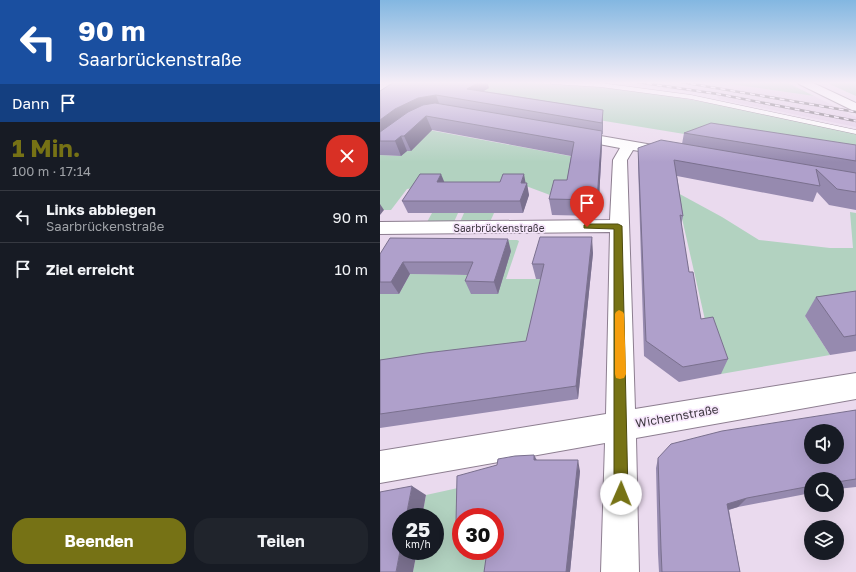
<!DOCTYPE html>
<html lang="de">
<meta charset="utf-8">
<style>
body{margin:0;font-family:"Golos Text",sans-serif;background:#20242c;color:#f1f3f6;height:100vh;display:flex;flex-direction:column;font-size:15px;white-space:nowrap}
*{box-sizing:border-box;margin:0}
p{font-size:13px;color:#9ea1a6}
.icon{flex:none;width:22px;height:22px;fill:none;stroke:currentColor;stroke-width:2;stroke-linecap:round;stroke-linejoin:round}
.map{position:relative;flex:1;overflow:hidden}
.details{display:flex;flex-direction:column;background:#171b24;width:380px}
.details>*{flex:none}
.top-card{background:#1a4fa0;color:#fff;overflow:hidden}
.controls{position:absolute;left:424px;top:424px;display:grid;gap:8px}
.controls a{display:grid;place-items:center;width:40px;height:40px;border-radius:50%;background:#171b24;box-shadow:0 4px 16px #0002;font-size:20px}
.speed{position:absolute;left:12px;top:508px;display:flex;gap:8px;font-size:20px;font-weight:700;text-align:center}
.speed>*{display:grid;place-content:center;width:52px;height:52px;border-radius:50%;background:#171b24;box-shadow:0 4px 16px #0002;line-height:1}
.speed small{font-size:10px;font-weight:400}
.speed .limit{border:6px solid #d22;background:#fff;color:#111}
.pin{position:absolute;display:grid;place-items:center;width:34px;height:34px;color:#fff;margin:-41px -17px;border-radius:50% 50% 50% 0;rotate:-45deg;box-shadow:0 0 4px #0007}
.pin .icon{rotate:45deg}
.me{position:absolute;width:44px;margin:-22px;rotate:1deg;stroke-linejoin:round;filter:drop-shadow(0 0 3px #0008)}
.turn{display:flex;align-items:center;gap:14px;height:84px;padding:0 12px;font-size:18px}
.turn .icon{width:52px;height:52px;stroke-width:2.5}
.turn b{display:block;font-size:28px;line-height:34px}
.then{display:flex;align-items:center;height:38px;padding:0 12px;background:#0003;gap:8px;font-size:15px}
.round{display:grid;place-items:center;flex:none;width:42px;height:42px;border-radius:16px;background:#20242c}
.summary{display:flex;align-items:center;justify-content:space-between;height:68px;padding:0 12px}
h1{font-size:24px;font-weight:700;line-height:30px;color:#767215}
.cta{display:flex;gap:8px;margin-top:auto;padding:8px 12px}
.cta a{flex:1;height:46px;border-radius:16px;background:#767215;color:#fff;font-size:16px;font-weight:700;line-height:46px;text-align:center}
.cta a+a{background:#20242c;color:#f1f3f6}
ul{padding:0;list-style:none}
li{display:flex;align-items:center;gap:12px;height:52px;padding:0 12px;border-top:1px solid #363941}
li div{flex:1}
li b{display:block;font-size:15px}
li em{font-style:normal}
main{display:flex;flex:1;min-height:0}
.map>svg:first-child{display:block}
.built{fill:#e1cce6}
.green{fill:#b2d2c0}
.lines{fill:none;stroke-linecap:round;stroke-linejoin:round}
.service-casing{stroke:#8d7e90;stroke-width:1}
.minor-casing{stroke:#8d7e90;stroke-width:2}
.tertiary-casing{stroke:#8d7e90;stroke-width:2}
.service{fill:#fff;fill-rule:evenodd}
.minor{fill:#fff;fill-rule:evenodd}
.tertiary{fill:#fff;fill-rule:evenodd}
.rail-casing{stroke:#645b66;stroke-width:2.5}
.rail{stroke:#f7e7fc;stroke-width:1.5;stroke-dasharray:5;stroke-linecap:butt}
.wall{fill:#968aaf}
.shaded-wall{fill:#7a708e}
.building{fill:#afa0cb;stroke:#7a708e;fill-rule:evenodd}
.route{fill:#767215;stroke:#4d4a0e}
.slow{fill:#f59e0b}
.labels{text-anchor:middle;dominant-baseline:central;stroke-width:3.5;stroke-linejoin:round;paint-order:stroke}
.street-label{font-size:10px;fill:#3e3840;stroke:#f7e7fc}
.near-street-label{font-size:12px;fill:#3e3840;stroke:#f7e7fc}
</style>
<main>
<section class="details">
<div class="top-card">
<div class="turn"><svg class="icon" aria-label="left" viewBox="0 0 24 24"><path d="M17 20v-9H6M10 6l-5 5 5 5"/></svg><div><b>90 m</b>Saarbrückenstraße</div></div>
<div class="then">Dann<svg class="icon" aria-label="arrive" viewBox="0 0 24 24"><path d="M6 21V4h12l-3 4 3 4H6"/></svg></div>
</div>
<div class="summary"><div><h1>1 Min.</h1><p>100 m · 17:14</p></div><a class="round" style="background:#d93025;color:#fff"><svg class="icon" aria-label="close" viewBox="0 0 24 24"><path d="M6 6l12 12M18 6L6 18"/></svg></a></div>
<ul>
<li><svg class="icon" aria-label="left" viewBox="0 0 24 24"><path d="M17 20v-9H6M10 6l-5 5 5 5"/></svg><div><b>Links abbiegen</b><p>Saarbrückenstraße</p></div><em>90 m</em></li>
<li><svg class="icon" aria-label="arrive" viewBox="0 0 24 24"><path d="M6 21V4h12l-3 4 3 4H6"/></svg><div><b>Ziel erreicht</b></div><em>10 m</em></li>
</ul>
<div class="cta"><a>Beenden</a><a>Teilen</a></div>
</section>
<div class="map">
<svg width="476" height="572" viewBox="0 0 476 572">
<rect width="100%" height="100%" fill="#eadaee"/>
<polygon class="built" points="230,82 336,82 434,96 476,117 476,127 339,99 336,95"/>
<g class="green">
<path d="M42,82C111,82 178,82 247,90C324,100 400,117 476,133V162L90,99Z"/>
<polygon points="336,82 406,82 434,96"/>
<polygon points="445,82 476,82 476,96"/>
<polygon points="49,130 195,157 188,196 170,195 146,186 46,186 27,189 11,210 0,210 0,155 21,156 37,141 40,141"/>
<polygon points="296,192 342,217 379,240 450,248 473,248 470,212 476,213 476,308 425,316 450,355 341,374 328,333"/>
<polygon points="52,213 78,213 74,222 47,222"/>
<polygon points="84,213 114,213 110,222 80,222"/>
<polygon points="117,240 137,240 139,241 126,279 170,279 155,341 0,376 0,294 19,294 30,274 98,275"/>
<polygon points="87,486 81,517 81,551 115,551 120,530 115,572 33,572 37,551 55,551 55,517 42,517 46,495"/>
</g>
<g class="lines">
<g class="service-casing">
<polygon id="service" points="169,82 221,83 311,95 476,130 476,134 311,99 221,87 172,84"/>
</g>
<g class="minor-casing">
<polygon id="minor" points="192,131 290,148 295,149 297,152 295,155 290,156 253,150 247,160 255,409 476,373 476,399 256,438 259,572 221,572 225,443 0,483 0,451 226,414 230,232 0,234 0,222 230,220 233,160 240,148 187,138 185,135 187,132"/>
</g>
<g class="tertiary-casing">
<polygon id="tertiary" points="418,82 431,82 476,103 476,112 419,84"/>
</g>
<use href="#service" class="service"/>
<use href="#minor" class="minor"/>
<use href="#tertiary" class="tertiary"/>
<g class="rail-casing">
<g id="rail">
<polyline points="257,82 338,94 476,121"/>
<polyline points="301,82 476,112"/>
</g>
</g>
<use href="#rail" class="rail"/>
</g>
<g class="wall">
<polygon points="14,82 107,82 109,88 103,91 223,110 223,134 222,134 222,145 218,216 172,215 169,199 187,180 191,156 52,130 31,151 27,151 21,156 0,155 0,91"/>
<polygon points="304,133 476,145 476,210 449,205 437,192 433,202 297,176 303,216 301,226 309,272 321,319 348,359 341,374 299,382 264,356 258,163 258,148 302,144"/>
<polygon points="64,182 145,183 149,195 143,213 28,213 22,201"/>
<polygon points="131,251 118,294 91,294 85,281 88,275 30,274 19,294 0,294 0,254"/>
<polygon points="213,253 198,399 0,428 0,360 146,341 161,279 156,279 152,264"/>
<polygon points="476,291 476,351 450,355 425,316 436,297"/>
<polygon points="476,410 476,487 457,489 457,479 431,479 431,493 358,507 349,510 360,572 279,572 278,554 276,468 278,458"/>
<polygon points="154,455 157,460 200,471 190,572 104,572 115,517 81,517 81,526 76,522 117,465"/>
</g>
<g class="shaded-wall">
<polygon points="99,82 107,82 109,88 90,99 87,89"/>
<polygon points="56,95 60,106 0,135 0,120 15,109 38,98"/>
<polygon points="223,110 223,134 222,123"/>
<polygon points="46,116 52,130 31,151 24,136"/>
<polygon points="222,131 222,145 218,216 217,200"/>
<polygon points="21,136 27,151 21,156 15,141"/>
<polygon points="61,174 66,186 57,182"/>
<polygon points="144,174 146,185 147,183 149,195 143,213 140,201 141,183"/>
<polygon points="0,204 4,210 0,215"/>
<polygon points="212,237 213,253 198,399 196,386"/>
<polygon points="128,239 131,251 118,294 114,282"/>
<polygon points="23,262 30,274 19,294 11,282"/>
<polygon points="154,455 159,466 154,460"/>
<polygon points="198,460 200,471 190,572 186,572"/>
<polygon points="32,486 46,495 42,517 26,517"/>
<polygon points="367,498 358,507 340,512 347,504"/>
<polygon points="21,546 21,551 37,551 33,572 16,572"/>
</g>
<g class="building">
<polygon points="14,82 99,82 87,89 223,110 222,123 56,95 38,98 15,109 0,120 0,91"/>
<polygon points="55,103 222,131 217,200 169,199 174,180 187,180 194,142 46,116 24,136 21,136 15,141 0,141 0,132 28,112 43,105"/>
<polygon points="331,123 476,145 476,161 304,133"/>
<polygon points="281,140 476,173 476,192 457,189 436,169 440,186 294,160 303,216 300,215 309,272 313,272 321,319 333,317 348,359 303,367 266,341 258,148"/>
<polygon points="40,174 61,174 57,182 120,182 123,174 144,174 141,183 147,183 140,201 22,201"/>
<polygon points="160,237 212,237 196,386 0,414 0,360 46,353 146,341 164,264 152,264"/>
<polygon points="10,238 128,239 114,282 85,281 93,262 23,262 11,282 0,282 0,254"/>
<polygon points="476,291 476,335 464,337 436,297"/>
<path d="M476,410V479L457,482V479H431V486L367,498L347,504L360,572H282L281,549L278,458L291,444L342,431ZM431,431H457V457H431Z"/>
<polygon points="154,455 154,460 198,460 186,572 104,572 107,551 115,551 115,517 81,517 81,522 76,522 77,476 117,465 118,459 135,456"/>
<polygon points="32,486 26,517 21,517 21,546 16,572 0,572 0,492"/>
</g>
<linearGradient id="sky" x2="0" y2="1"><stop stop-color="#83b7e1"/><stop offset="0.51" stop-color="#f6eef7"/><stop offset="1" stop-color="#f6eef7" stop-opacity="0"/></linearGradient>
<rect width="476" height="162" fill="url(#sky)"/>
<polygon class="route" points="207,224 238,224 242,226 248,494 246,499 241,501 236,499 234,494 234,229 204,228 204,225"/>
<polygon class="slow" points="239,310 243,312 244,314 246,374 244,378 240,379 236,378 235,374 235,314 236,312"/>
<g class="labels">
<g class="street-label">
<text x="119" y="228">Saarbrückenstraße</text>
</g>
<g class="near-street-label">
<text transform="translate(297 416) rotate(-10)">Wichernstraße</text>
</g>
</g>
</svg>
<div class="controls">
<a><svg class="icon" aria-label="sound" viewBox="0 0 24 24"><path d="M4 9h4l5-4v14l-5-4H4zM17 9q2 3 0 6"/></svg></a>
<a><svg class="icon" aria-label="search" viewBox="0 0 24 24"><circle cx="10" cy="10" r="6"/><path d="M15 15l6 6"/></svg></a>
<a><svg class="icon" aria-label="layers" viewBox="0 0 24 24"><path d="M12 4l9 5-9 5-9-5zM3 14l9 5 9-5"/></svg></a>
</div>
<div class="speed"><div>25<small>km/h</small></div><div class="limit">30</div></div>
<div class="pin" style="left:207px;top:227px;background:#d93025"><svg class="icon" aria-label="arrive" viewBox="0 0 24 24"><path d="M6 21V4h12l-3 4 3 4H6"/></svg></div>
<svg class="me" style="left:241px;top:494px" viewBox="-20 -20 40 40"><circle r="19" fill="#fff"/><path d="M0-13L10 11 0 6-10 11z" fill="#767215"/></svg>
</div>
</main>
